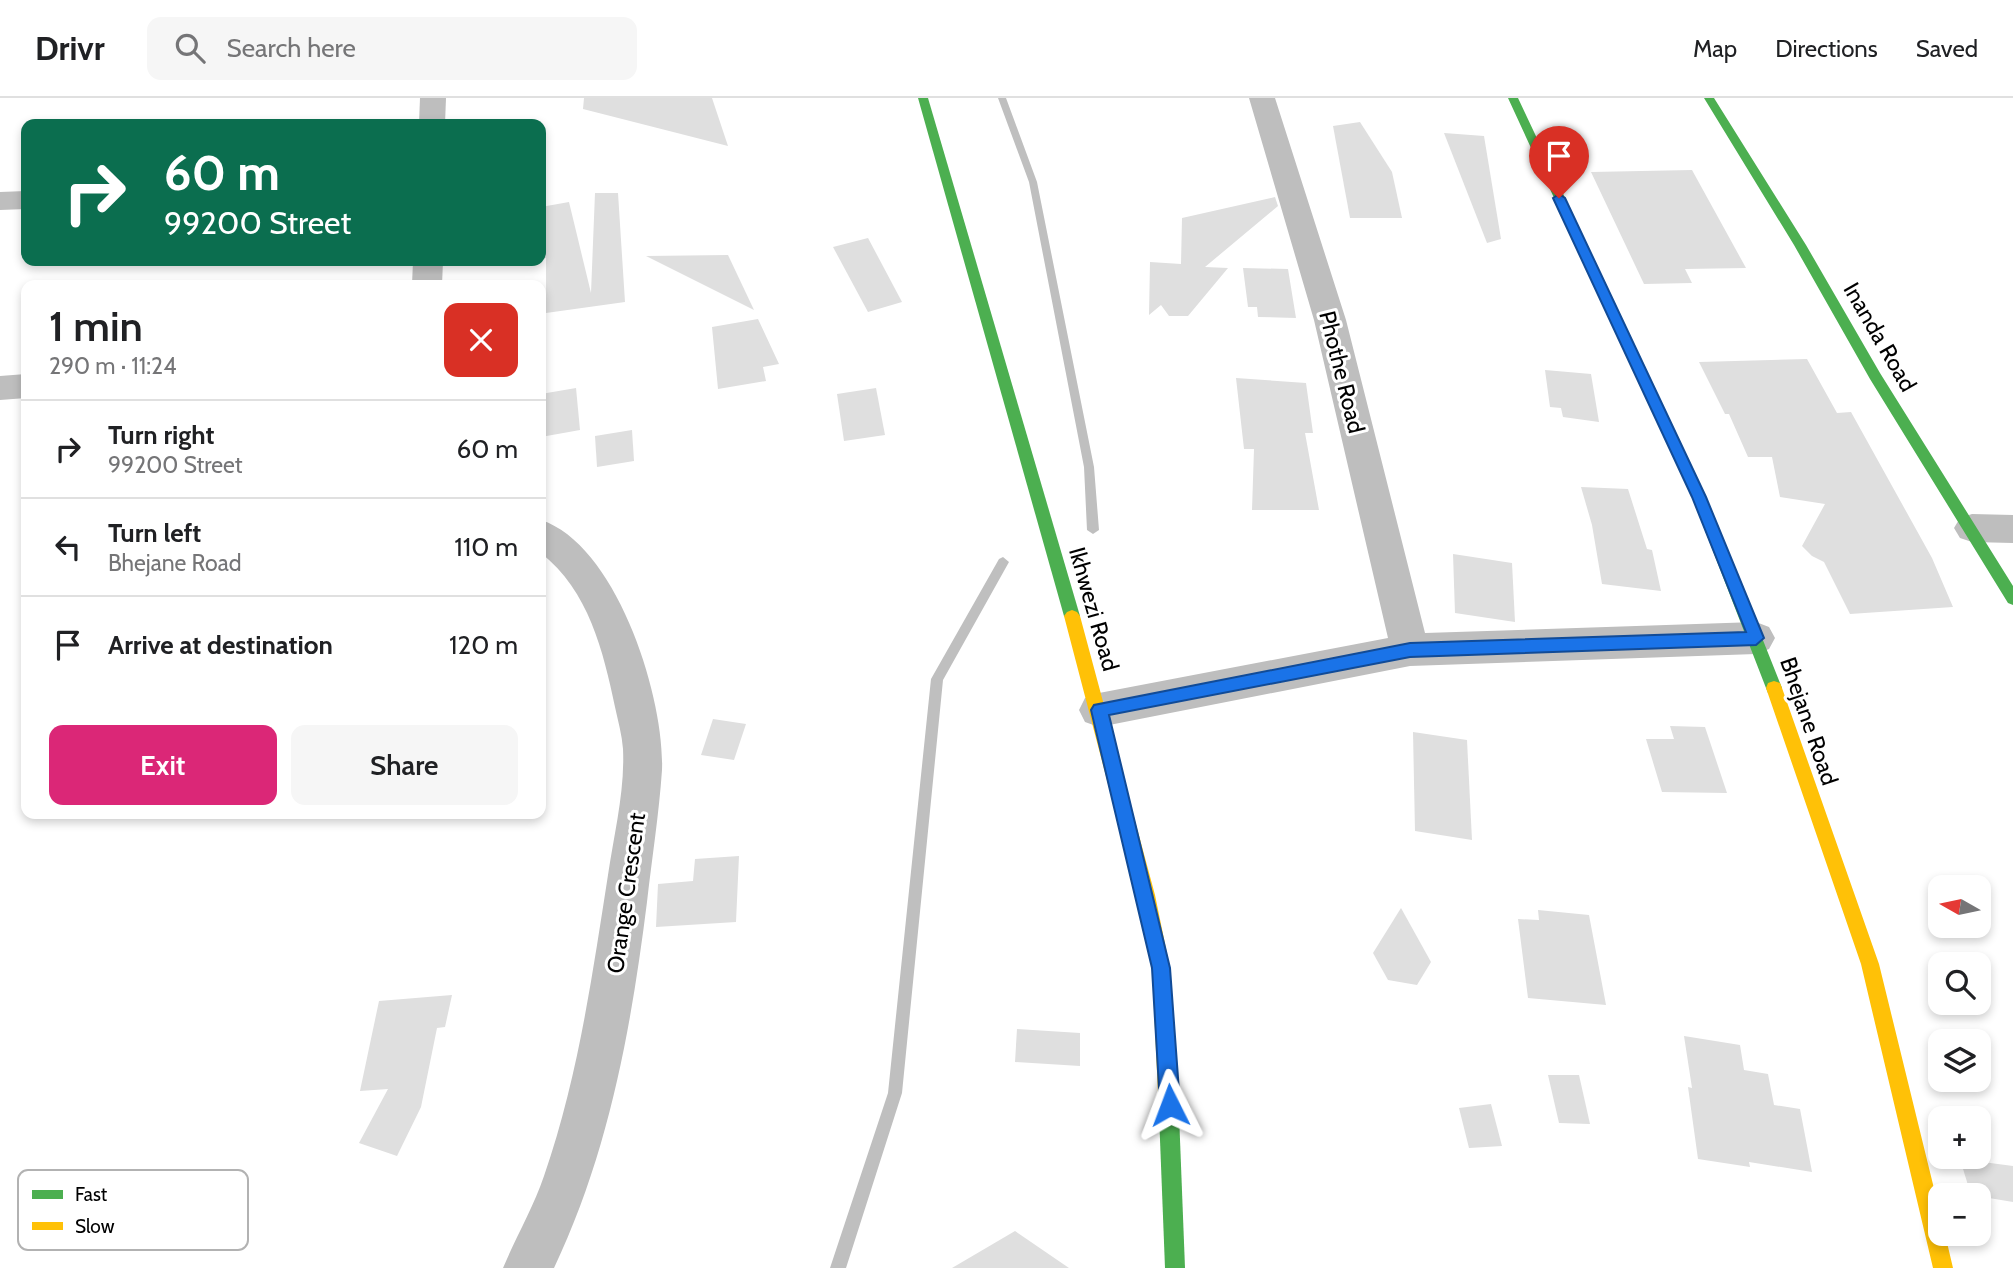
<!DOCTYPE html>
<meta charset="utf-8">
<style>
body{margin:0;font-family:Cabin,sans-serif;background:#f6f6f6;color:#202124;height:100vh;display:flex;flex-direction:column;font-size:26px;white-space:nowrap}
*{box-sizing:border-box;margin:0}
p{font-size:23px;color:#757577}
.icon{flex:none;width:38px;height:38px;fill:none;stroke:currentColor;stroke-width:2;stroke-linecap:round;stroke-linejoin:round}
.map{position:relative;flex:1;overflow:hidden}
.side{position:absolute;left:21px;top:182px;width:525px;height:539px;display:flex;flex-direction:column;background:#fff;border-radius:14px;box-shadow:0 4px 10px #0003}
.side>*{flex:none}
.guide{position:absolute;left:21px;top:21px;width:525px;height:147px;border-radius:14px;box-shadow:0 4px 10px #0003;background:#0b6e4f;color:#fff;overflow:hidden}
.needle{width:46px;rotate:279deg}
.tools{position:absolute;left:1928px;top:777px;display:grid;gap:14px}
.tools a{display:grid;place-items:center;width:63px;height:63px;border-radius:14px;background:#fff;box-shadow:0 4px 10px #0003;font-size:35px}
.pin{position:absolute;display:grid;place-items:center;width:60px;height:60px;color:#fff;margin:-72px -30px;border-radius:50% 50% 50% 0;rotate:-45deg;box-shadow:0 0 7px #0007}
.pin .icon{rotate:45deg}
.me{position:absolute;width:77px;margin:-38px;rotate:357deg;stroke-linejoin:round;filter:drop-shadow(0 0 5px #0008)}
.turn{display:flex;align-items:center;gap:24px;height:147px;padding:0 28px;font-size:32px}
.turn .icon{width:91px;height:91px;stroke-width:2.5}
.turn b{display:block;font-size:49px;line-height:60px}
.round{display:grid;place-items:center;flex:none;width:74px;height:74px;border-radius:14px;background:#f6f6f6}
.head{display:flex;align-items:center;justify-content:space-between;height:119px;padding:0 28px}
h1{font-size:42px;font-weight:600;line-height:52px}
.action{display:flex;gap:14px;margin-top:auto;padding:14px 28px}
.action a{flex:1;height:80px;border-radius:14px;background:#db2777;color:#fff;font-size:28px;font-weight:600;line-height:80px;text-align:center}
.action a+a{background:#f6f6f6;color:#202124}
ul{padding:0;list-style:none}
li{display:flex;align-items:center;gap:21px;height:98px;padding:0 28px;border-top:2px solid #e0e0e0}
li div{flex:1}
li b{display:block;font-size:26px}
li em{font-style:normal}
header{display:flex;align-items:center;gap:42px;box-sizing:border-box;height:98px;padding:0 35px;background:#fff;border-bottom:2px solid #e0e0e0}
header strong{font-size:33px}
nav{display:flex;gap:38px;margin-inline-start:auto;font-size:24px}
.search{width:490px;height:63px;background:#f6f6f6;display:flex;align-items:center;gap:18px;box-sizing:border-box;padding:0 24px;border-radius:14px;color:#757577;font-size:26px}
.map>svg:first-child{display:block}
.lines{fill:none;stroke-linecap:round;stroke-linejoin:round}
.stream{fill:#bfbfbf;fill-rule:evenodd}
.building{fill:#dfdfdf}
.street{fill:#bebebe;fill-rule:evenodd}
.fast{fill:#4caf50;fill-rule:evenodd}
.slow{fill:#ffc107;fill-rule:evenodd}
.route{fill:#1a73e8;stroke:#114b97;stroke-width:2}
.labels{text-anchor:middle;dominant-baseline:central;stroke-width:6;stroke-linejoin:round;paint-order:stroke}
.street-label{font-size:23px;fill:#000;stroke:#fff}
.key{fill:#fff;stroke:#b2b2b2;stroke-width:2}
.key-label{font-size:19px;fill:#000}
</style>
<header>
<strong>Drivr</strong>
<div class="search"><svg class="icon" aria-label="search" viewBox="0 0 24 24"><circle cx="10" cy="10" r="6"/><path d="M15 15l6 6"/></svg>Search here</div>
<nav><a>Map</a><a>Directions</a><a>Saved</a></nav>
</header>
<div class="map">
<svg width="2013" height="1170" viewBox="0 0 2013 1170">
<rect width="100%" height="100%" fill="#fff"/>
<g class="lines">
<g class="stream">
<polygon points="998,0 1006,0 1037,84 1094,369 1099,432 1093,436 1087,432 1084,369 1029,84"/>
<polygon points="1003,459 1009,464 943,582 902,995 846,1170 830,1170 888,995 931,581 999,461"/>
</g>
</g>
<g class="building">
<polygon points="584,0 712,0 728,48 583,11"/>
<polygon points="1360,24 1392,74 1402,120 1350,120 1333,28"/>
<polygon points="1444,35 1484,38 1501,141 1487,145"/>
<polygon points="1692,72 1746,170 1685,171 1692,185 1644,186 1591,74"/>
<polygon points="595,95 618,95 625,204 546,215 546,160 541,159 541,109 569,104 591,195"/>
<polygon points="1275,99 1278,108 1205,169 1228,170 1188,218 1169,218 1161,207 1149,217 1150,164 1181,166 1182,120"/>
<polygon points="868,140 902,204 868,214 833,149"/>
<polygon points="728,157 754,212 646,158"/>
<polygon points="1243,170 1288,171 1296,220 1258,219 1257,209 1248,209"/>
<polygon points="758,221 779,266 763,269 766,283 718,291 712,229"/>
<polygon points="1807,261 1837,315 1851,314 1932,460 1953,509 1850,516 1824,464 1812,458 1802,448 1825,406 1780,399 1772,359 1748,359 1729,316 1725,316 1699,264"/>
<polygon points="1545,272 1591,276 1599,324 1563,319 1561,310 1550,309"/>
<polygon points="1236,280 1306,285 1313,335 1305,335 1319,412 1252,412 1254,351 1244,351"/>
<polygon points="576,290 580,332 541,339 541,296"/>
<polygon points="876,290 885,337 844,343 837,296"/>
<polygon points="632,332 634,363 597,369 595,338"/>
<polygon points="1581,389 1628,391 1647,451 1652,452 1661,493 1602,486 1592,427"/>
<polygon points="1453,456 1512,465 1515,524 1455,515"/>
<polygon points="713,621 746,626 734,662 701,657"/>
<polygon points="1670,628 1705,629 1727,695 1662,694 1646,641 1674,641"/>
<polygon points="1413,634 1467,642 1472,742 1415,733"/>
<polygon points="739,758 736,824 656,829 658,786 693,783 695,761"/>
<polygon points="1401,810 1431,864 1417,887 1388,882 1373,855"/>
<polygon points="1538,812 1589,817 1606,907 1528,900 1518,821 1539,822"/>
<polygon points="452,897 445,929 437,930 421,1009 397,1058 359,1045 388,991 360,993 379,903"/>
<polygon points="1017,931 1080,935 1080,968 1015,964"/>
<polygon points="1684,938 1740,947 1744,972 1768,976 1774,1007 1800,1011 1812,1074 1749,1064 1750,1069 1698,1061 1688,989 1692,990"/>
<polygon points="1548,977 1579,977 1590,1026 1559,1025"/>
<polygon points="1491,1006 1502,1048 1469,1050 1459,1010"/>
<polygon points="1960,1061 2013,1068 2013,1104 1971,1097"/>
<polygon points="1015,1133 1069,1170 952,1170"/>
</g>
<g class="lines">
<g class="street">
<polygon points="420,0 446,0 445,26 419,26"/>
<polygon points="1249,0 1275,0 1346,222 1425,535 1756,524 1769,529 1775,540 1769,551 1756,556 1410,568 1099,629 1085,624 1079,612 1085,600 1099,595 1388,540 1314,222"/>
<polygon points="26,93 26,111 0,112 0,94"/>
<polygon points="413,163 443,163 442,187 412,187"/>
<polygon points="26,276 26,300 0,302 0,278"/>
<polygon points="1972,416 2013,417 2013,445 1972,444 1960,440 1954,430 1960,420"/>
<path d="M541,422C617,447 665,600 662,672C659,716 652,760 647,804C631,931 609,1054 554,1170H503C516,1139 533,1110 544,1078C578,980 592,879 608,777C614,736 625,693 623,651C622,637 618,623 615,609C603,553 589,493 541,455Z"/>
</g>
<g class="fast">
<polygon points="918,0 928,0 1080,518 1077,522 1067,522 1064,518"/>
<polygon points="1508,0 1518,0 1706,399 1782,590 1780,595 1774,597 1768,595 1766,590 1692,399"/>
<polygon points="1704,0 1714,0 1806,147 1880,275 2013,488 2013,507 2008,505 1870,281 1794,147"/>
<polygon points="1169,1006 1176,1009 1179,1016 1185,1170 1165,1170 1159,1016 1162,1009"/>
</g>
<g class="slow">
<polygon points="1072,512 1077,514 1080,518 1155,797 1170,870 1179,1016 1176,1023 1169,1026 1162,1023 1159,1016 1152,870 1137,797 1064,518 1067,514"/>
<polygon points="1774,583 1780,585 1782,590 1879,866 1941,1119 1941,1136 1945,1136 1953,1170 1933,1170 1861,866 1766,590 1768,585"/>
</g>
</g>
<polygon class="route" points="1559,96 1565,100 1706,399 1764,540 1756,547 1410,559 1109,617 1170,870 1180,1007 1177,1014 1170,1017 1163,1014 1160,1007 1152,870 1091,612 1094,607 1410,545 1746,534 1692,399 1553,100"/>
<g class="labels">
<g class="street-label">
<text transform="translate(1880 239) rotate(60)">Inanda Road</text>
<text transform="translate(1342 274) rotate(76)">Phothe Road</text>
<text transform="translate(1094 511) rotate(74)">Ikhwezi Road</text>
<text transform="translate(1809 623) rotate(71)">Bhejane Road</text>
<text transform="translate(626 795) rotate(-82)">Orange Crescent</text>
</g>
</g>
<rect x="18" y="1072" width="230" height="80" rx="10" class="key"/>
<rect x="32" y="1092" width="31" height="9" fill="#4caf50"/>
<rect x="32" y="1124" width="31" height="8" fill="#ffc107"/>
<g class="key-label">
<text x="75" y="1103">Fast</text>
<text x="75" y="1135">Slow</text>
</g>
</svg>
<div class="tools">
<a><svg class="needle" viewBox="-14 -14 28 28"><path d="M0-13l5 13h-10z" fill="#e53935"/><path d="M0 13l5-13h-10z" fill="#757577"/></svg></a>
<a><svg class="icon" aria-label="search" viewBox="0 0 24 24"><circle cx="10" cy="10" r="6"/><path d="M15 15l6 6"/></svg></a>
<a><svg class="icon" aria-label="layers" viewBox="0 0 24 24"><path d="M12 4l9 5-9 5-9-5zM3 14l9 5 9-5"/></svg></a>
<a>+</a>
<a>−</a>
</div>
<div class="pin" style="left:1559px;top:100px;background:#d93025"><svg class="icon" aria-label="arrive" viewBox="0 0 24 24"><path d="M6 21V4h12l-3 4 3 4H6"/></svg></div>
<svg class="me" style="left:1170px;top:1007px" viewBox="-20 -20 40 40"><path d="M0-17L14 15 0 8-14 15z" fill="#1a73e8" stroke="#fff" stroke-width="4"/></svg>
<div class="guide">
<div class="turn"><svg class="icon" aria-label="right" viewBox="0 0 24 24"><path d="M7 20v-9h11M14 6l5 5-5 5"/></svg><div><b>60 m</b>99200 Street</div></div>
</div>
<section class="side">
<div class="head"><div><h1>1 min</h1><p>290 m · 11:24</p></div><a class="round" style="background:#d93025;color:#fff"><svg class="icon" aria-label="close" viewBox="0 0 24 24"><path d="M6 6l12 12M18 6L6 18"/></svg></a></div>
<ul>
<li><svg class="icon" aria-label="right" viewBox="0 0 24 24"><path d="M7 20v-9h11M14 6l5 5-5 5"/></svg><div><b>Turn right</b><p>99200 Street</p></div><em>60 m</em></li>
<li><svg class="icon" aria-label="left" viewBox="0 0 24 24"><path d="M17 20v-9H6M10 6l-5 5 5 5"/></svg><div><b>Turn left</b><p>Bhejane Road</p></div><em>110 m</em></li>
<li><svg class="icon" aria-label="arrive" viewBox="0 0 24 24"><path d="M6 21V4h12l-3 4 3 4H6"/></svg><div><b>Arrive at destination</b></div><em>120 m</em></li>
</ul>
<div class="action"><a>Exit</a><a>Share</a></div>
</section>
</div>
